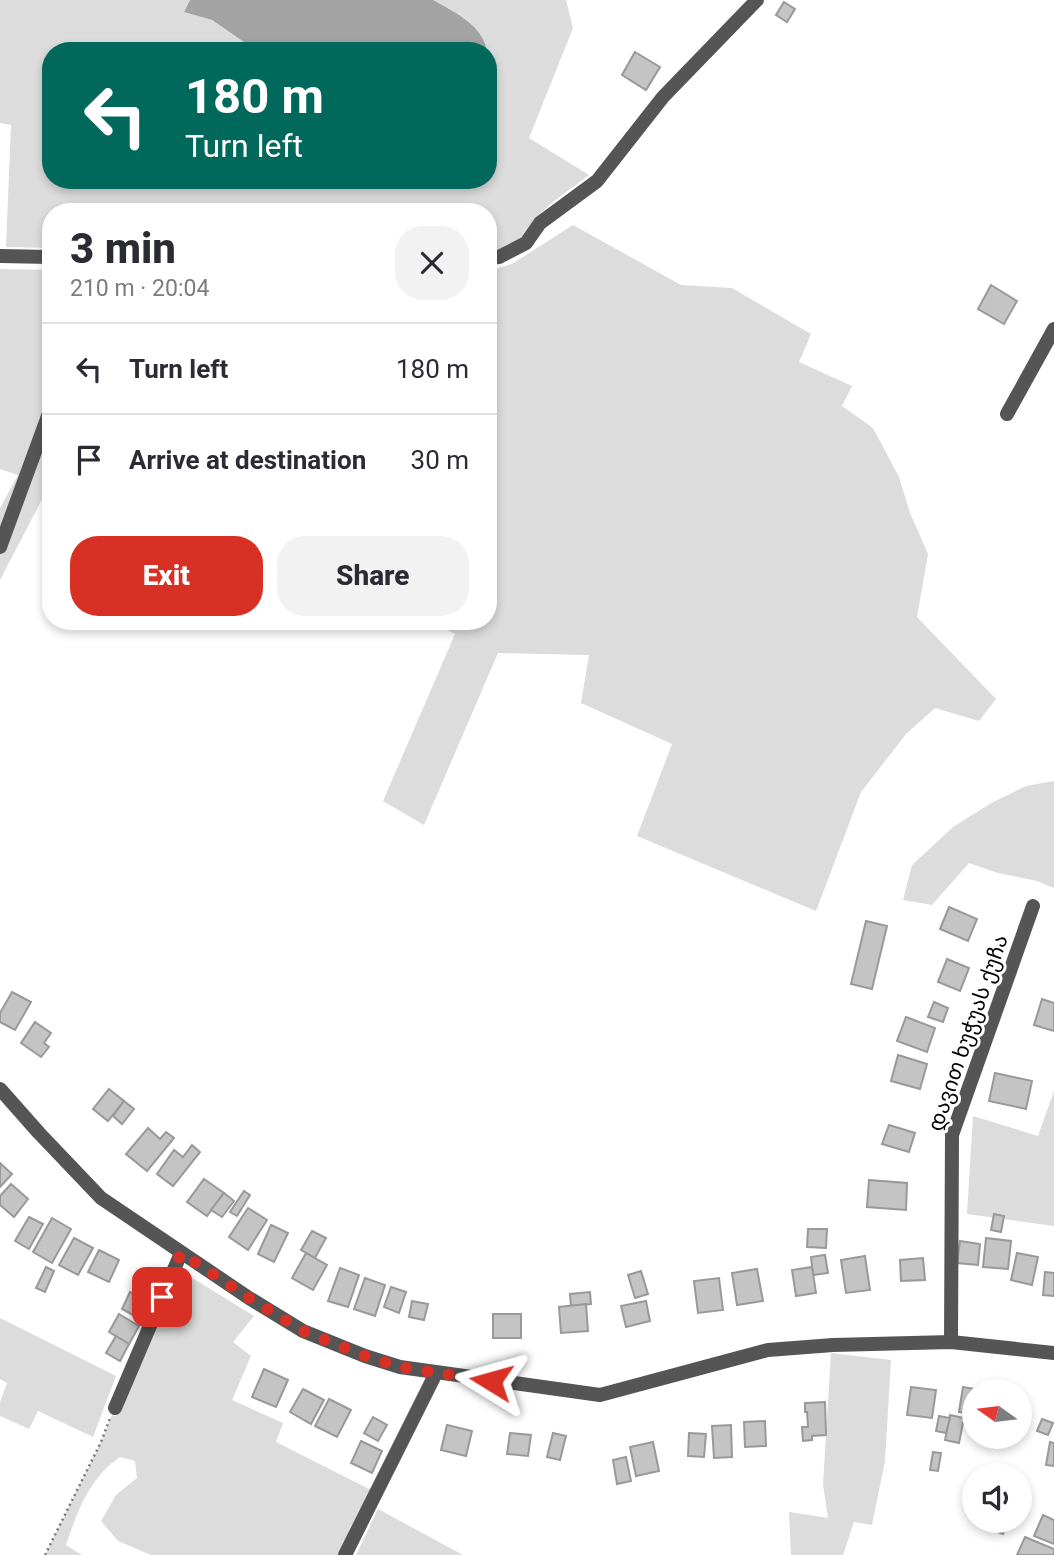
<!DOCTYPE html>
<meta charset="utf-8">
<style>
body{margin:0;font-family:Roboto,"Noto Sans Georgian",sans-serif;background:#f2f2f3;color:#2b2b33;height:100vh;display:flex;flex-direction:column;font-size:26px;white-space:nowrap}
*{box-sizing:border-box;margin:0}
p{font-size:23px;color:#7c7c81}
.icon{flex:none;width:38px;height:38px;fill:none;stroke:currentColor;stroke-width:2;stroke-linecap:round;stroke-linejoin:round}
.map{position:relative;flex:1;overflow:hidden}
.drawer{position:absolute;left:42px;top:203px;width:455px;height:427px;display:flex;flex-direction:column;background:#fff;border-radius:28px;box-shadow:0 4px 10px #0003}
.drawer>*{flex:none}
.top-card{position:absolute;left:42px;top:42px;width:455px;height:147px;border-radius:28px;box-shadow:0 4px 10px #0003;background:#00695c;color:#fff;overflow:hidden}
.needle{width:46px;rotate:284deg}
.controls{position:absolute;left:962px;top:1379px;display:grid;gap:14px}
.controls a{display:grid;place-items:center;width:70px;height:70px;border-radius:50%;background:#fff;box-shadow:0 4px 10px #0003;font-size:35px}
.pin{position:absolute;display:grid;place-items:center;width:60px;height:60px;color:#fff;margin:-30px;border-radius:14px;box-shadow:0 4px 10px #0006}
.me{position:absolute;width:77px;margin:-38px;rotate:278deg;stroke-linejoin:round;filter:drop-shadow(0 0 5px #0008)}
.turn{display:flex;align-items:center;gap:24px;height:147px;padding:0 28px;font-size:32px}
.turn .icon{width:91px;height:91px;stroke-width:2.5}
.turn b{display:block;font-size:49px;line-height:60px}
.round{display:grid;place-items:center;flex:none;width:74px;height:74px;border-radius:28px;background:#f2f2f3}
.headline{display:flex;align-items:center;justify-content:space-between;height:119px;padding:0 28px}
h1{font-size:42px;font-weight:800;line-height:52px}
.primary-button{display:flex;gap:14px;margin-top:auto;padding:14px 28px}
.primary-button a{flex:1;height:80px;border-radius:28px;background:#d93025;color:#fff;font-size:28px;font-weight:800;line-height:80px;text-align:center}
.primary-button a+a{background:#f2f2f3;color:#2b2b33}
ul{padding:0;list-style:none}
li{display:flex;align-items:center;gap:21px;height:91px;padding:0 28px;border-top:2px solid #e1e1e2}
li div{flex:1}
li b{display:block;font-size:26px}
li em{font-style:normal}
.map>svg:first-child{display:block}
.green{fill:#dcdcdc}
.water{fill:#a3a3a3}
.building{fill:#c4c4c4;stroke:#999;stroke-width:2}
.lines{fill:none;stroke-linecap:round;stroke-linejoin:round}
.path{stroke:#777;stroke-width:2.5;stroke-dasharray:2 3.5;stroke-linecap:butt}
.minor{stroke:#555;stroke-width:14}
.route{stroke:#d93025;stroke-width:12;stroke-dasharray:0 21.6}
.labels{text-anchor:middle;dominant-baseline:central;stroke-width:6;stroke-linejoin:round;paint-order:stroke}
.street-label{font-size:21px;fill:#000;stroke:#fff}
</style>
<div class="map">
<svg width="1054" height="1555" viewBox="0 0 1054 1555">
<rect width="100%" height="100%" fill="#fff"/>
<g class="green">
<path d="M0,0H190L184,12L212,20L257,51H51V180H488V87L491,79L488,51H487C483,25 454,11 433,0H566L573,28L529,138L589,175C573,188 554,199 540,214C518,234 524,249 488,251V212H51V248L6,247L11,125L0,123Z"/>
<polygon points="573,225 681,285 732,288 811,334 799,362 852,386 842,406 873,428 899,477 910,513 928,554 917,617 996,699 979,721 935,708 906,734 861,792 816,911 637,836 672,744 581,703 589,655 498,653 424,825 383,801 455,634 430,621 488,621 488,271 512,264"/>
<polygon points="0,269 51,270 51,482 0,580 0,508 18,475 0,469"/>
<polygon points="1054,781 1054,888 1037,881 998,873 969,863 932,905 903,900 912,865 953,827 993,802 1026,786"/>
<polygon points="1054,1091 1054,1226 967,1214 973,1116 1038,1136"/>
<path d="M181,1271L254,1316L233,1342L251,1356L232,1400L283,1423L276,1442L373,1491L341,1555H151L118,1541L101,1521L116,1495L137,1478L135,1461L120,1457C90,1477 77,1512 66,1545L82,1555H45L101,1442L112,1415L116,1416Z"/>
<polygon points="0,1318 116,1376 93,1437 38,1411 29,1429 0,1416 0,1402 7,1383 0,1379"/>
<polygon points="831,1353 891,1360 885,1461 872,1525 854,1522 843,1555 791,1555 789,1512 828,1518 823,1484"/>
<polygon points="378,1509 463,1555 356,1555"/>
</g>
<path class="water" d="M190,0H433C453,11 483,25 487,51H257L212,20L184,12Z"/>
<g class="building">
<polygon points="784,2 795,9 787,22 776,15"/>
<polygon points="635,52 660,67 646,90 622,75"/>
<polygon points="991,285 1017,301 1004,324 978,309"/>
<polygon points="949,907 977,919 968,941 940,929"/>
<polygon points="866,921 887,926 872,989 851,984"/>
<polygon points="947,959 969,968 960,991 938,982"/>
<polygon points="12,992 31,1002 15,1030 0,1022 0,1013"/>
<polygon points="1042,999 1054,1003 1054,1031 1034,1025"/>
<polygon points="934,1002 948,1008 943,1022 928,1017"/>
<polygon points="906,1017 935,1028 927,1052 897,1041"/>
<polygon points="35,1022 51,1033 44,1043 49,1047 41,1057 21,1043"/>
<polygon points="898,1055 927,1064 920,1089 891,1081"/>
<polygon points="995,1073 1032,1081 1026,1109 989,1101"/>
<polygon points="109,1089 124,1101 108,1121 93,1109"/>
<polygon points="124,1101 134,1109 122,1124 113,1116"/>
<polygon points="889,1125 915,1133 909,1152 882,1144"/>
<polygon points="148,1128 160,1139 166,1132 174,1138 147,1171 126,1154"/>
<polygon points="192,1145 200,1152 173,1186 157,1174 174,1150 183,1157"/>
<polygon points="0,1163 12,1174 0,1187"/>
<polygon points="204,1179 224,1193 207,1216 187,1202"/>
<polygon points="869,1180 907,1183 906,1210 867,1207"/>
<polygon points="11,1184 28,1199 14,1217 0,1205 0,1196"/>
<polygon points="244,1191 250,1195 237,1216 230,1212"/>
<polygon points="224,1193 234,1201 222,1217 211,1210"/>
<polygon points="248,1208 267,1220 248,1250 229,1237"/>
<polygon points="994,1214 1004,1216 1001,1232 991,1230"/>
<polygon points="29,1217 43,1224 29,1249 15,1241"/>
<polygon points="52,1218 71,1229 52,1263 33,1252"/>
<polygon points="271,1225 288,1233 274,1262 258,1254"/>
<polygon points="808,1229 827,1229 826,1248 807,1247"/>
<polygon points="312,1231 326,1238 315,1258 301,1250"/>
<polygon points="74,1238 93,1248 78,1275 59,1265"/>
<polygon points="986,1238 1011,1241 1008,1269 983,1267"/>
<polygon points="960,1241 980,1244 978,1265 957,1263"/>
<polygon points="99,1250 119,1260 109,1282 88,1272"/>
<polygon points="306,1253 327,1265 313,1290 292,1278"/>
<polygon points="1017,1253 1038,1257 1032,1285 1011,1280"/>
<polygon points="825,1255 828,1273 813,1275 811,1257"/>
<polygon points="865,1256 870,1290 846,1293 841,1260"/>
<polygon points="923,1258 925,1280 901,1281 900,1260"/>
<polygon points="46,1267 54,1271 45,1292 36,1288"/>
<polygon points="812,1267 816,1293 796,1296 792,1270"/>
<polygon points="340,1268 359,1275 348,1307 328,1301"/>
<polygon points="757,1269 763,1301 737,1305 732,1273"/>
<polygon points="641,1271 648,1294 635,1298 628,1275"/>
<polygon points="1045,1272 1054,1273 1054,1296 1043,1295"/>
<polygon points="365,1278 385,1285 375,1316 354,1309"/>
<polygon points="719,1278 723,1310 698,1313 694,1281"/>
<polygon points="391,1287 406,1292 399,1313 384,1307"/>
<polygon points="130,1292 143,1299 135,1316 122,1309"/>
<polygon points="590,1292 591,1304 571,1306 570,1294"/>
<polygon points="412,1301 428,1304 424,1320 409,1317"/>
<polygon points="646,1301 650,1321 626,1327 621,1306"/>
<polygon points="586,1304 588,1331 561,1333 559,1307"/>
<polygon points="119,1314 139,1326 129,1344 109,1332"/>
<rect x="493" y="1314" width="28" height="24"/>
<polygon points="116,1336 129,1344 120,1361 106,1353"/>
<polygon points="264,1369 288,1380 276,1407 252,1397"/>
<polygon points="911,1387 936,1390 932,1418 907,1415"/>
<polygon points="963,1387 980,1390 975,1391 975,1415 959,1412"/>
<polygon points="303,1389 324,1400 311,1424 290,1412"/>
<polygon points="329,1399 351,1410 337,1437 315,1426"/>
<polygon points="825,1402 826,1435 812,1436 812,1440 803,1441 802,1427 808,1427 807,1412 805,1412 805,1403"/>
<polygon points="950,1415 964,1418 959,1443 945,1440"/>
<polygon points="939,1416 950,1418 946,1433 936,1431"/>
<polygon points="373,1417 387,1425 378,1441 364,1433"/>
<polygon points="1042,1419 1053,1423 1048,1435 1037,1431"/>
<polygon points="765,1421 766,1446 745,1447 744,1422"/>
<polygon points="447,1425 472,1431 466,1456 441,1450"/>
<polygon points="731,1425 732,1457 714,1458 712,1426"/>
<polygon points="510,1433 531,1435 528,1456 507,1454"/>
<polygon points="553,1433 566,1436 560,1460 547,1457"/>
<polygon points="689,1433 706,1434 704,1457 688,1456"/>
<polygon points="361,1441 382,1451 372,1473 351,1463"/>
<polygon points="653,1442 659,1471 636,1476 630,1447"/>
<polygon points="1050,1442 1054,1443 1054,1466 1046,1465"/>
<polygon points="933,1452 941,1453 938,1471 930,1470"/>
<polygon points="626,1457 631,1481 617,1484 613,1460"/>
<polygon points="1043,1515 1054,1520 1054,1544 1034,1536"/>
<polygon points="988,1521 994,1521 1006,1525 1003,1534 986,1528"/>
<polygon points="1025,1537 1054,1549 1054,1555 1017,1555"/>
</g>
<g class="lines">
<polyline class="path" points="45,1555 101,1442 110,1418"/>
<g class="minor">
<polyline points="0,256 51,257"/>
<polyline points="488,258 499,257 526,243 540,223 597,181 663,97 757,0"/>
<polyline points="1007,414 1054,329"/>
<polyline points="0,547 51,408"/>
<polyline points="0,1089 39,1133 101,1198 249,1298 303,1331 365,1356 400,1367 600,1395 768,1350 833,1345 951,1342 1054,1353"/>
<polyline points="951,1342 952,1135 1033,906"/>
<polyline points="115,1408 181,1253"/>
<polyline points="345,1555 436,1373"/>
</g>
</g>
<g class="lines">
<polyline class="route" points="162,1297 181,1253 249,1298 303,1331 365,1356 400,1367 491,1381"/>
</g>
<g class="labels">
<g class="street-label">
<text transform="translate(968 1033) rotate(-71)">დავით ხუჭუას ქუჩა</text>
</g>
</g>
</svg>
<div class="controls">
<a><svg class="needle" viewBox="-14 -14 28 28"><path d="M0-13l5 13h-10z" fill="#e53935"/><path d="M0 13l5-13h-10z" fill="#7c7c81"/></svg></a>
<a><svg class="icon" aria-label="sound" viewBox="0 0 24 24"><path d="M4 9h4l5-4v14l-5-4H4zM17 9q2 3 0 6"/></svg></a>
</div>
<div class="pin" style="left:162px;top:1297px;background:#d93025"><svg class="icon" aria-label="arrive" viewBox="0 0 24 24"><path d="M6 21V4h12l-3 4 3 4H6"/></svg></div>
<svg class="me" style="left:491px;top:1381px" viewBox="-20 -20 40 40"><path d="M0-17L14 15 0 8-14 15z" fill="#d93025" stroke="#fff" stroke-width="4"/></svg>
<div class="top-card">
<div class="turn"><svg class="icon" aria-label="left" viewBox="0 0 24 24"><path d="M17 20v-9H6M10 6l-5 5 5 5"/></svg><div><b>180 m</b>Turn left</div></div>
</div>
<section class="drawer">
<div class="headline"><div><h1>3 min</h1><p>210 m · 20:04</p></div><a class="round"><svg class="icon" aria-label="close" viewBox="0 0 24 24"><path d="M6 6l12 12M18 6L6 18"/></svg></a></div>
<ul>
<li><svg class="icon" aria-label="left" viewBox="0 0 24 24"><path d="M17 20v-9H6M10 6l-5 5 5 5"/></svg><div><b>Turn left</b></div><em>180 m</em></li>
<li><svg class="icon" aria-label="arrive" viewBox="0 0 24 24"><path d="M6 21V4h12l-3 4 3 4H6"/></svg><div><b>Arrive at destination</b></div><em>30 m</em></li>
</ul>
<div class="primary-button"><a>Exit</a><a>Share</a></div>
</section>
</div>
